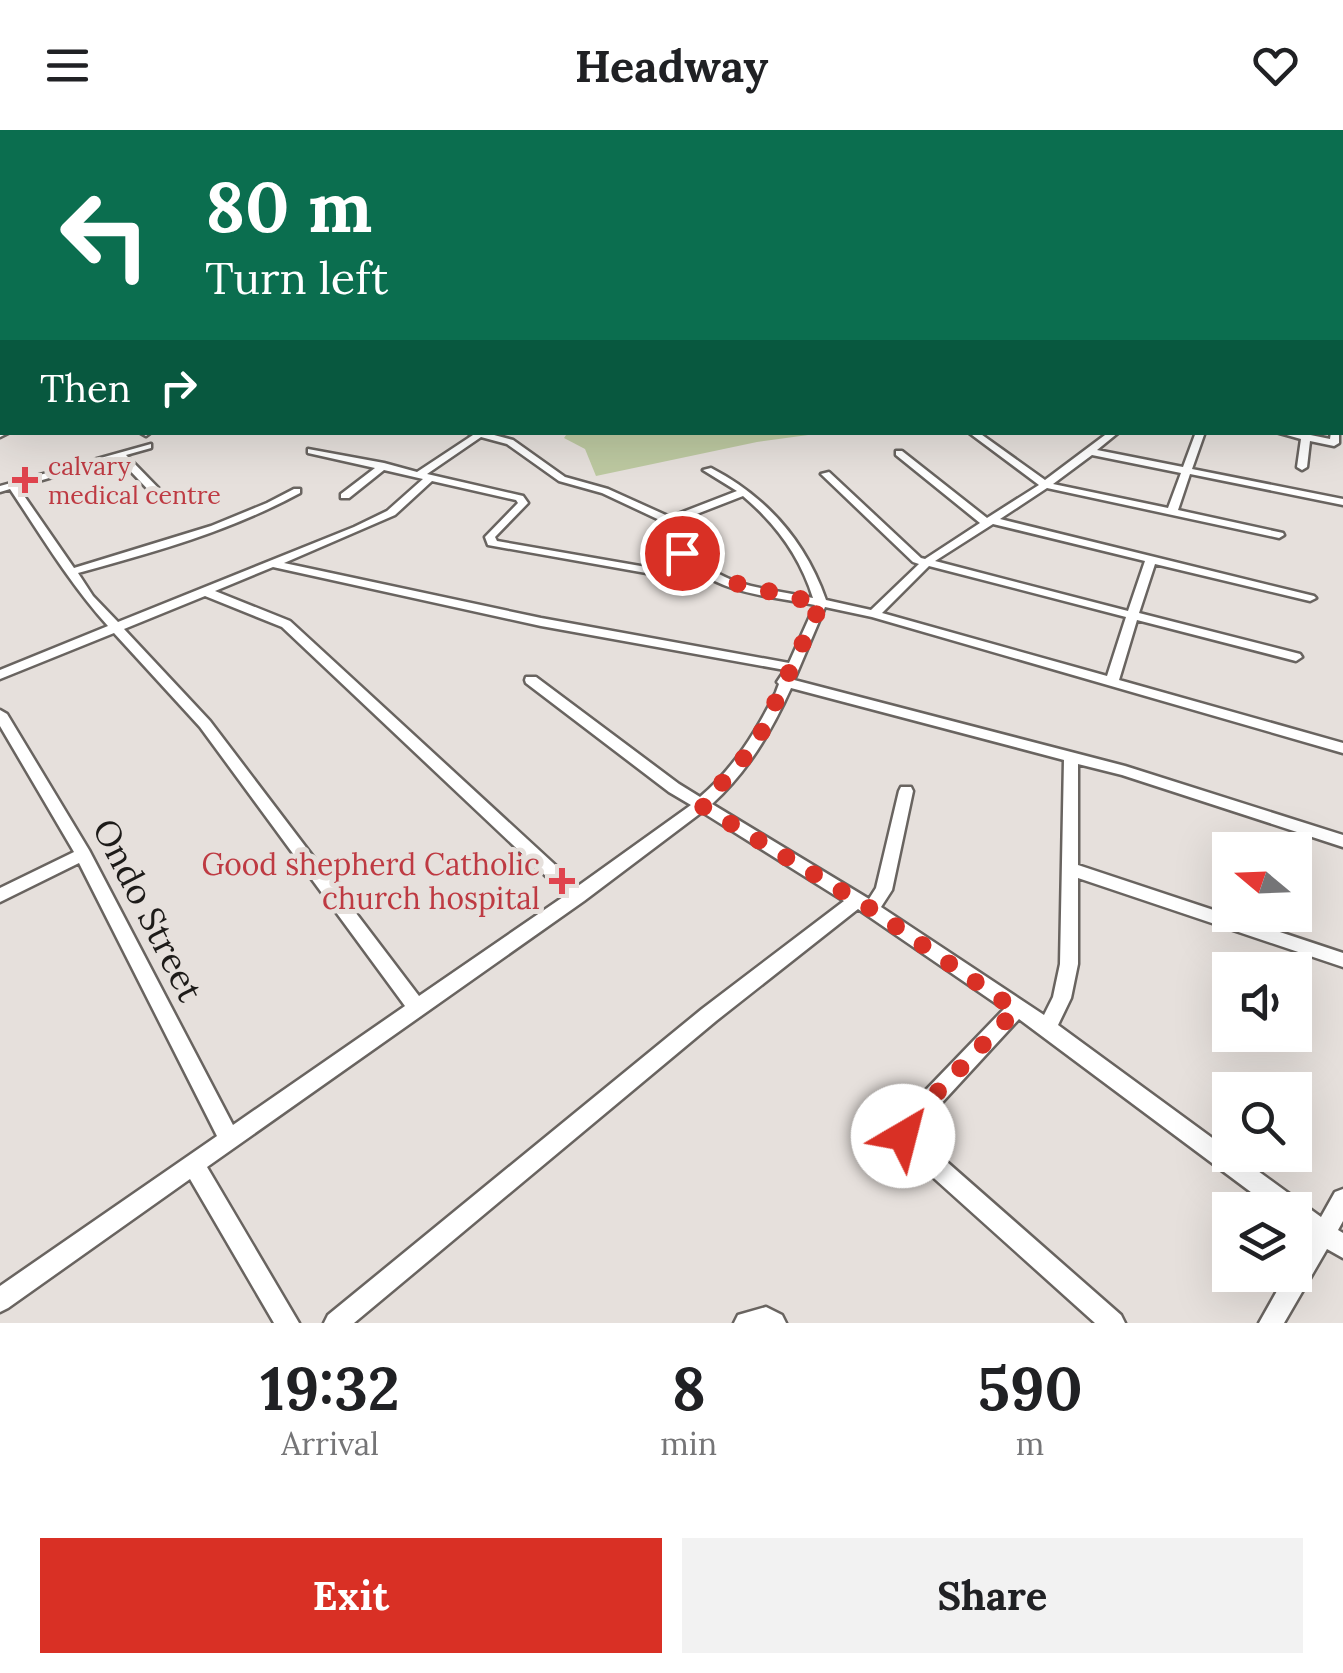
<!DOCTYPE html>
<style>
body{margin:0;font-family:Lora,serif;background:#f2f2f2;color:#202124;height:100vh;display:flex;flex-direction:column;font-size:38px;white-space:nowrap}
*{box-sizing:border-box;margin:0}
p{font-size:32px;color:#757577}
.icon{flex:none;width:55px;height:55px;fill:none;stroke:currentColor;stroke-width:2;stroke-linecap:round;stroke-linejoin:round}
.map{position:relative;height:1193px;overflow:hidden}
.drawer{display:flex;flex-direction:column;background:#fff;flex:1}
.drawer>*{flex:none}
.guide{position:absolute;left:0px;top:0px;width:1345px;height:305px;box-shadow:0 10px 40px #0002;background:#0b6e4f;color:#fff;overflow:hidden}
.needle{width:65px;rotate:289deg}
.controls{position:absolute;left:1212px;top:702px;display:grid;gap:20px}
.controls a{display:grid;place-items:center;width:100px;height:100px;border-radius:0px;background:#fff;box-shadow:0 10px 40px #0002;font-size:50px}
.pin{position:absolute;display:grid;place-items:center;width:85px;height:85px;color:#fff;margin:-42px;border:5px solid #fff;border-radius:50%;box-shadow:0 2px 10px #0007}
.me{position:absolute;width:110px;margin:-55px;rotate:37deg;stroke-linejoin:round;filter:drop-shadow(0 0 8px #0008)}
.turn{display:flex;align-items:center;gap:35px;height:210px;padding:0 40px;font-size:45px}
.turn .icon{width:130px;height:130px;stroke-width:2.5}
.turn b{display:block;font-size:70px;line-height:85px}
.then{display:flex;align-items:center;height:95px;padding:0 40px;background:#0003;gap:20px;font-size:38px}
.eta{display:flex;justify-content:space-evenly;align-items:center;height:170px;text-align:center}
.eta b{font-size:60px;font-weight:700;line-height:70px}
.cta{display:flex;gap:20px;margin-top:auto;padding:20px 40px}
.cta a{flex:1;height:115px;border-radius:0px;background:#d93025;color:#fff;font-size:40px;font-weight:700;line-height:115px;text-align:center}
.cta a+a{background:#f2f2f2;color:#202124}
header{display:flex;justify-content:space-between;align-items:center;height:130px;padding:0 40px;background:#fff;font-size:45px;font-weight:700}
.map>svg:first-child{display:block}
.green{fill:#bdc9a1}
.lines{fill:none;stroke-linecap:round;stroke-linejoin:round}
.minor-casing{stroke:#696460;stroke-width:5}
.trunk-casing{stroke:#696460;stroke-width:6}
.minor{fill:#fff;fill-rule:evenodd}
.trunk{fill:#fff;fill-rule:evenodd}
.route{stroke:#d93025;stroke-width:18;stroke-dasharray:0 32.4}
.health-dot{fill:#e0444e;stroke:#e6e0dc;stroke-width:4}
.labels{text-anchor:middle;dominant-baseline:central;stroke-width:10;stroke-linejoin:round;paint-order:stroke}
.far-health-label{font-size:25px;fill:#be3a42;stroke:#e6e0dc;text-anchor:start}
.health-label{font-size:30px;fill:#be3a42;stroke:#e6e0dc;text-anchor:end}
.near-street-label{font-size:35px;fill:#1d1b19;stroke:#e6e0dc}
</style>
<header><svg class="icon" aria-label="menu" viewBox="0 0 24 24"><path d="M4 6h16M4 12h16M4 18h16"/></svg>Headway<svg class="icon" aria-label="heart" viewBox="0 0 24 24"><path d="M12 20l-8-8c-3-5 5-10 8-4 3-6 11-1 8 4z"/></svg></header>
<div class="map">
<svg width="1343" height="1193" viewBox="0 0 1343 1193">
<rect width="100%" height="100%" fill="#e6e0dc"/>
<polygon class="green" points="568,302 823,302 823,303 757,312 596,346 585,319 564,308"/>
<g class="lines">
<g class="minor-casing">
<g id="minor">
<rect x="0" y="262" width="2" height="5"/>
<polygon points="0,282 2,283 2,288 0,288"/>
<rect x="1342" y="290" width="1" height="6"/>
<polygon points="2,300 2,302 10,302 0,307 0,301"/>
<polygon points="139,302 150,302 150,303 146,306"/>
<path d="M466,302H483L513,310L565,347L608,359L670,387L737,361L703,340L711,338C765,366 805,410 826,470L871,480L919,434L913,432L821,344L829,342L921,428L925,429L980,393L896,325V321H902L987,388L1039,355L968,302H978L1045,350L1109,302H1119L1097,320L1183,337L1196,302H1205L1192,339L1343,369V375L1190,344L1178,380L1283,403L1284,405L1279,408L1047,358L1000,389L1314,466L1316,468L1310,471L1155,434L1139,483L1300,524L1302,527L1296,531L1137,490L1119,550L1343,613V623L872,487L825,477L794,550L1125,636L1343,705V717L1122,645L1078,634V735L1343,823V837L1078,748V834L1071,868L1058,895L1230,1021V1025H1236L1321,1087L1335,1062L1343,1059V1091L1338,1100L1343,1103V1128L1327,1119L1284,1193H1259L1286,1145H1295V1130L1309,1106L1295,1095V1080H1275L1019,889L914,1003L1121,1185L1125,1193H1095L896,1014L893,1007L897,990L1004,879L858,779L716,891L354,1193H324L328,1185L702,879L844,771L702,682L584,771L207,1037L299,1193H274L190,1049L8,1178L0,1182V1156L217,1006L79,733L0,772V758L74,722L0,596V580L7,584L89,720L233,995L405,876L200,597L114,503L0,549V540L108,496C70,454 42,407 10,359L0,362V356L151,314V318L126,325L166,366V370H158L118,328L18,357L74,438L211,396L267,373L294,359H300V363C230,401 155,422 78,443L93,466L118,492L354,397L387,381L423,349L384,340L349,368H341V364L375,338L308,323V319L384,333L417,342L473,305ZM481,307L507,314L559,351L602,363L666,393L679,421L664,435L652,438L497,411L495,407L528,373L523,366L427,344ZM1092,325L1181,343L1168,378L1053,354ZM432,351L516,370L518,373L485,407L488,415L652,444L672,440L684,428C715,464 771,466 815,475L789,533L541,488L284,433L395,385ZM743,366C776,394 800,426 813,468C752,455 703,458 676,392ZM993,394L1145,431L1128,481L935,431ZM929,436L1126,487L1107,546L882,483ZM273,437L541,496L785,540L777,552L779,554L776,562C756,602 734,638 700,667L679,654L536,547H526L525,550L526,553L669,662L691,675L578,756L290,491L215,461ZM205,466L282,497L566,765L419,866L210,591L124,499ZM791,558L1064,630L1060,834L1053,867L1044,885L881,777L892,760L913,661L911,657H901L899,661L876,758L869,769L712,674C748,641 771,602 791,558Z"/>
<polygon points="1276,302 1296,302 1330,309 1331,302 1339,302 1339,313 1334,316 1310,311 1307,337 1302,340 1297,337 1301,309"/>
<polygon points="766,1177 782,1185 786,1193 734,1193 738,1185"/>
</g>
</g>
<g class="trunk-casing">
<polygon id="trunk" points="2,215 2,223 0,224 0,216"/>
</g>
<use href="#minor" class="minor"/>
<use href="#trunk" class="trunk"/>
</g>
<linearGradient id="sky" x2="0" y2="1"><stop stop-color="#85b4e4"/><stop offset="0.45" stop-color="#f4f1ef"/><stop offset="1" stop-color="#f4f1ef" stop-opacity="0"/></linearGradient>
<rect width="1343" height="302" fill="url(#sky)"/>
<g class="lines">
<polyline class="route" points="682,423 714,448 821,474 756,614 702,676 871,779 1016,880 904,997 903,1006"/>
</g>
<g class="health-dot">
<path d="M20 335h10v10h10v10h-10v10h-10v-10h-10v-10h10z"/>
<path d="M557 736h10v10h10v10h-10v10h-10v-10h-10v-10h10z"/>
</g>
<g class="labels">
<g class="far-health-label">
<text x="48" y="336">calvary<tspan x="48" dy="29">medical centre</tspan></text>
</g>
<g class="health-label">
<text x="540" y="734">Good shepherd Catholic<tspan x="540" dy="34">church hospital</tspan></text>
</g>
<g class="near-street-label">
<text transform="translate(148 780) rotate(63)">Ondo Street</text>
</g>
</g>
</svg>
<div class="controls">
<a><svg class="needle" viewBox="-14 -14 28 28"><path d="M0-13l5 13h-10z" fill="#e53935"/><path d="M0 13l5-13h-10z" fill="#757577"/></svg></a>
<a><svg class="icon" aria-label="sound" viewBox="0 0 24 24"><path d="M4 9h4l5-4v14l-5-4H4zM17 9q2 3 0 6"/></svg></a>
<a><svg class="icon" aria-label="search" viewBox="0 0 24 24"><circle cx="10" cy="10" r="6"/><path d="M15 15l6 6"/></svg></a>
<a><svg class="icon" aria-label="layers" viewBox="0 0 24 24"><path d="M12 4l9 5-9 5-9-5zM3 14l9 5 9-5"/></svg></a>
</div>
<div class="pin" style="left:682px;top:423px;background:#d93025"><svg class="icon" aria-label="arrive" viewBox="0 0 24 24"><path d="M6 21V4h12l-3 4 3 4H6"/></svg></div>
<svg class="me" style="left:903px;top:1006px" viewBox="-20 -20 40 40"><circle r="19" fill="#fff"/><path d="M0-13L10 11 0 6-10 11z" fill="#d93025"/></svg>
<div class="guide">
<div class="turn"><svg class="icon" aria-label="left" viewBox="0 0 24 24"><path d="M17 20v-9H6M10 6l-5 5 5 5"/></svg><div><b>80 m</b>Turn left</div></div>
<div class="then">Then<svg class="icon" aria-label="right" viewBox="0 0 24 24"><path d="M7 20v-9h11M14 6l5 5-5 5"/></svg></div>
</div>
</div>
<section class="drawer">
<div class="eta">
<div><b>19:32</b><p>Arrival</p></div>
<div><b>8</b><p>min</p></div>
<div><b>590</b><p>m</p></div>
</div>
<div class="cta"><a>Exit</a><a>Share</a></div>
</section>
